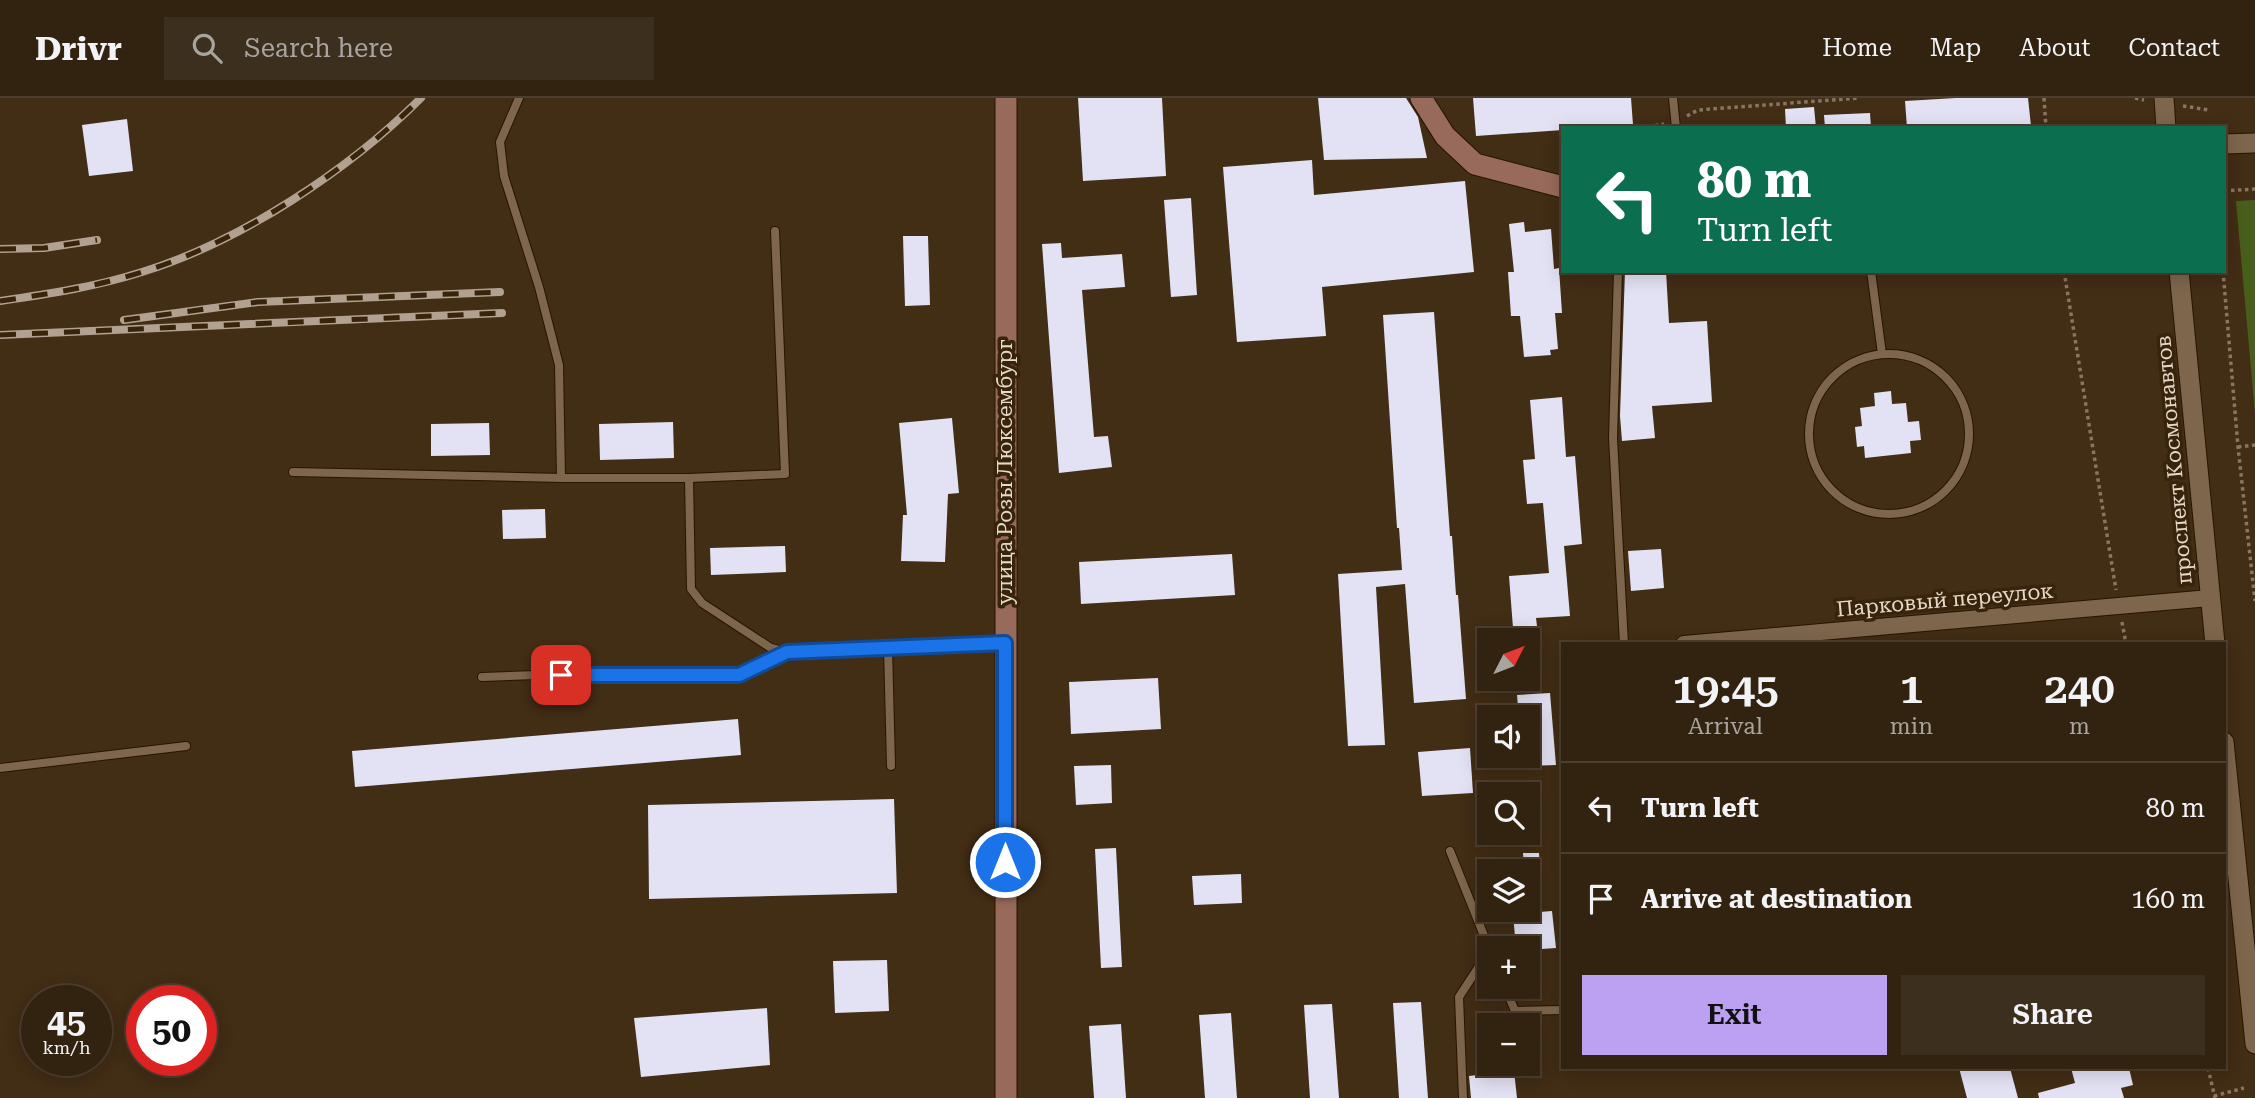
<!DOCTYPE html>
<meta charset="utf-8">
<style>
body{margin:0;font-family:"Roboto Serif",serif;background:#3d2f1e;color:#f1f3f6;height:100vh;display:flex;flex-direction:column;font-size:26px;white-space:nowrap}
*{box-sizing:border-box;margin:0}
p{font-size:23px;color:#a8a49f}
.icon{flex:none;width:38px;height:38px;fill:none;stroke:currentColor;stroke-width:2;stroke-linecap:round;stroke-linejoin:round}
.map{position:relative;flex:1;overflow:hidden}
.panel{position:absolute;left:1561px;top:544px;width:665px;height:427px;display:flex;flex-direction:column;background:#322210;border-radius:0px;box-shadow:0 4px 18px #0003,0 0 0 2px #4d3f30}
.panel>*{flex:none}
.guide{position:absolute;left:1561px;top:28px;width:665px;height:147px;border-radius:0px;box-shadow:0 4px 18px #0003,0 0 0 2px #4d3f30;background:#0b6e4f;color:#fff;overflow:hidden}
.needle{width:46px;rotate:48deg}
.tools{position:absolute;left:1477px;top:530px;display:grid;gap:14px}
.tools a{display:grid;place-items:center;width:63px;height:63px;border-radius:0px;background:#322210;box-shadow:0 4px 18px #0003,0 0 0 2px #4d3f30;font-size:35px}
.speed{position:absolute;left:21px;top:887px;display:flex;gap:14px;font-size:35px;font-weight:700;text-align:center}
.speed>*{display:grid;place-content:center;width:91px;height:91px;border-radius:50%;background:#322210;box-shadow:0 4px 18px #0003,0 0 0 2px #4d3f30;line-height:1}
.speed small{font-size:18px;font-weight:400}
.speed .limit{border:10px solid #d22;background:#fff;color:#111}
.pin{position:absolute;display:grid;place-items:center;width:60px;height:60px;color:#fff;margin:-30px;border-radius:14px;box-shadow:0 4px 10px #0006}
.me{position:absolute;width:77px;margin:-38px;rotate:0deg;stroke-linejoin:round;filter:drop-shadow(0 0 5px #0008)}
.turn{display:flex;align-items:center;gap:24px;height:147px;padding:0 21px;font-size:32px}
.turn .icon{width:91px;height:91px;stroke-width:2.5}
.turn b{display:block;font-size:49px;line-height:60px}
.eta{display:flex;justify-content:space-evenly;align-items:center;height:119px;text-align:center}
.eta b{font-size:42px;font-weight:600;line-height:49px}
.primary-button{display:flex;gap:14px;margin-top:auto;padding:14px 21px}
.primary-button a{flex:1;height:80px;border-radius:0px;background:#bca0f2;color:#111;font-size:28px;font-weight:600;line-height:80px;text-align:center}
.primary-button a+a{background:#3d2f1e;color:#f1f3f6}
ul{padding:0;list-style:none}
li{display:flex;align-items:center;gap:21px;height:91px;padding:0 21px;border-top:2px solid #4d3f30}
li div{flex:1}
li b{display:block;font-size:26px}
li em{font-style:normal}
header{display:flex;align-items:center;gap:42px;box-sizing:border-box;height:98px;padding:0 35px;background:#322210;border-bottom:2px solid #4d3f30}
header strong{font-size:33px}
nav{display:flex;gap:38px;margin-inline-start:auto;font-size:24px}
.search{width:490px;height:63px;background:#3d2f1e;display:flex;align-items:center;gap:18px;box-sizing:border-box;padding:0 24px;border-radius:0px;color:#a8a49f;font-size:26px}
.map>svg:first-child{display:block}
.green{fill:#485e1b}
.building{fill:#e2e2f4}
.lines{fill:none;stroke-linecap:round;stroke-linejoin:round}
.service-casing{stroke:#281500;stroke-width:10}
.minor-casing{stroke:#281500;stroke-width:18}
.tertiary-casing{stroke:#281500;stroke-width:21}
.secondary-casing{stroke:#281500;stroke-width:23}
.path{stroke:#887662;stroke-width:3.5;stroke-dasharray:3.5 3.5;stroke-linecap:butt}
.service{stroke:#7d664c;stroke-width:8}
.minor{stroke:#7d664c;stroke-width:16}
.tertiary{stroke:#7d664c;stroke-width:19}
.secondary{stroke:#986a5c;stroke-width:21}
.rail-casing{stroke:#b1a190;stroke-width:8}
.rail{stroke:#38230b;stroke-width:5;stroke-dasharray:16;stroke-linecap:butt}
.route-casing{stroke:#114b97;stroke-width:18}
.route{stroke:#1a73e8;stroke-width:12}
.labels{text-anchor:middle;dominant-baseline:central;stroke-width:7;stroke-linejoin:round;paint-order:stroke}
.street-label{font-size:21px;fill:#e6d9ca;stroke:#38230b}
</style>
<header>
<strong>Drivr</strong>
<div class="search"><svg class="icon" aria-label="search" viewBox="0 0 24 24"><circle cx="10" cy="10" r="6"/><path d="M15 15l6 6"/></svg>Search here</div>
<nav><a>Home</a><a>Map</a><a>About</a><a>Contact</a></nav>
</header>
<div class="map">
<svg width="2255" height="1000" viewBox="0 0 2255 1000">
<rect width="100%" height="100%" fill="#422d15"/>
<polygon class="green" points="2255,102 2255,316 2236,103"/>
<g class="building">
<polygon points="1078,0 1162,0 1166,78 1083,83"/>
<polygon points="1318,0 1406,0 1418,19 1427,60 1324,62"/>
<polygon points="1473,0 1631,0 1633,27 1563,30 1563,32 1476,38"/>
<polygon points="1956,0 2028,0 2031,28 1907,30 1905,3"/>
<polygon points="1814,9 1816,30 1786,30 1785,11"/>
<polygon points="1870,15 1871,30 1825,30 1824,17"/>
<polygon points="127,21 133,73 89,78 82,27"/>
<polygon points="1312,62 1314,97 1465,83 1474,174 1322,189 1326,238 1237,244 1223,69"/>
<polygon points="1191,100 1197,197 1171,199 1164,102"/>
<polygon points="1524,124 1525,134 1551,131 1554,171 1559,170 1562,215 1555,215 1558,251 1550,252 1551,257 1524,259 1520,218 1511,218 1508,174 1514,174 1509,126"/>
<polygon points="903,138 928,138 930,207 905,208"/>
<polygon points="1061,145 1062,160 1122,156 1125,189 1082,192 1094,339 1108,338 1112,369 1059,375 1042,146"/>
<polygon points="1625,173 1666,173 1669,225 1707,223 1712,304 1652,308 1655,340 1622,343 1620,318"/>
<polygon points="1434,214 1450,438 1452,438 1456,497 1458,497 1466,601 1414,605 1405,486 1376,489 1385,647 1348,648 1338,476 1402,472 1399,430 1397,430 1383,217"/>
<polygon points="1891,293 1892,306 1906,305 1908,324 1919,323 1921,342 1910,343 1911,355 1865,360 1864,348 1857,349 1855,329 1862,328 1860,310 1875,308 1874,295"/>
<polygon points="1562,299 1566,359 1575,358 1582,446 1564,448 1570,518 1536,520 1537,528 1513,530 1509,478 1549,475 1543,405 1527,406 1523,362 1535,361 1530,302"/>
<polygon points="952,320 959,395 948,396 945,464 901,463 903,417 907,417 899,325"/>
<polygon points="673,324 674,360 600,362 599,326"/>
<polygon points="489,325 490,357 431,358 431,326"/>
<polygon points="545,411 546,440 503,441 502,412"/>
<polygon points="785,448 786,474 711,477 710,450"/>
<polygon points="1661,451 1664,490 1631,493 1628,453"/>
<polygon points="1232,456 1235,497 1081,506 1079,464"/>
<polygon points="1158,580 1161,631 1071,636 1069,584"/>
<polygon points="1550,595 1556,667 1528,668 1528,620 1519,620 1517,597"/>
<polygon points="738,621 741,657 355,689 352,653"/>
<polygon points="1470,650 1473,695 1422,698 1418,654"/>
<polygon points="1111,667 1112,705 1076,707 1074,668"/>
<polygon points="894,701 897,795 649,801 648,707"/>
<polygon points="1116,750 1122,869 1101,870 1095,751"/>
<polygon points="1523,755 1539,755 1540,774 1524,774"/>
<polygon points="1241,776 1242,805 1194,807 1192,778"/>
<polygon points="1552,813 1556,850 1528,852 1528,850 1516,850 1513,816"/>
<polygon points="887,862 889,913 835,915 833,863"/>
<polygon points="1421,904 1428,1000 1399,1000 1393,905"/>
<polygon points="1332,906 1339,1000 1310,1000 1304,907"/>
<polygon points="767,910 770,967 641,979 634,920"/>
<polygon points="1231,915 1237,1000 1205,1000 1199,917"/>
<polygon points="1121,926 1126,1000 1094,1000 1089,928"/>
<polygon points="1959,970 2010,970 2018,1000 1967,1000"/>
<polygon points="2071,970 2129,970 2133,987 2121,990 2124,1000 2039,1000 2038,995 2075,985"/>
<polygon points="1514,973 1517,1000 1471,1000 1469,978"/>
</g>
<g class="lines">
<g class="service-casing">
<g id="service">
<polyline points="519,0 500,44 504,78 539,189 559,267 561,380 689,380 691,491 702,505 771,550 787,554 1005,545"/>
<polyline points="1673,0 1676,30"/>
<polyline points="1618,173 1613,340 1624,546"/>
<polyline points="1871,173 1882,256"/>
<circle cx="1889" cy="336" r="80"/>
<polyline points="293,374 561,380"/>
<polyline points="689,380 785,376 775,133"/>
<polyline points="888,550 891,668"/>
<polyline points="482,579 536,577 739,577 787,554"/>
<polyline points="0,670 186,648"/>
<polyline points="1450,753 1489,850"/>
<polyline points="1505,889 1515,913 1563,912"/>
<polyline points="1463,1000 1459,899 1489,853"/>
</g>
</g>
<g class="minor-casing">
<polyline id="minor" points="1684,546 2210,500"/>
</g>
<g class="tertiary-casing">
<g id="tertiary">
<polyline points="2164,0 2166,30"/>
<polyline points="2224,46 2255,45"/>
<polyline points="2179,173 2215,546"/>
<polyline points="2224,644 2255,946"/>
</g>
</g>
<g class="secondary-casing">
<g id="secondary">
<polyline points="1006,0 1006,1000"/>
<polyline points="1421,0 1445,38 1475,66 1563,89"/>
</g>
</g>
<g class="path">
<polyline points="2044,0 2046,30"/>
<polyline points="2135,0 2144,2"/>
<polyline points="2183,8 2209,12"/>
<polyline points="1687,18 1698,12 1859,0"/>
<polyline points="1641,30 1664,26"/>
<polyline points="2224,93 2255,91"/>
<polyline points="2064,173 2116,492"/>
<polyline points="2223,173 2238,349 2255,503"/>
<polyline points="2238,349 2255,347"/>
<polyline points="2122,524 2126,546"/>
<polyline points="2208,970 2215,1000"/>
<polyline points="2214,998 2244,990"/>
</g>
<use href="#service" class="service"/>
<use href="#minor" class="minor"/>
<use href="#tertiary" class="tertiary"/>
<use href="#secondary" class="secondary"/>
<g class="rail-casing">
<g id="rail">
<polyline points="0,151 44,150 97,142"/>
<path d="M0,203C48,196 95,189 142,174C240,144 349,72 421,0"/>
<polyline points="124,222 258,204 500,194"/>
<polyline points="0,237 502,215"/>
</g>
</g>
<use href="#rail" class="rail"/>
</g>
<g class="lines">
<g class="route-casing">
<polyline id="route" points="561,577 739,577 787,554 1005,545 1005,764"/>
</g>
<use href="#route" class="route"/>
</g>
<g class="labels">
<g class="street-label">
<text transform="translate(2174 362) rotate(-95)">проспект Космонавтов</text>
<text transform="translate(1005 374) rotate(-90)">улица Розы Люксембург</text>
<text transform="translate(1945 502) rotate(-5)">Парковый переулок</text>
</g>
</g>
</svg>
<div class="tools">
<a><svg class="needle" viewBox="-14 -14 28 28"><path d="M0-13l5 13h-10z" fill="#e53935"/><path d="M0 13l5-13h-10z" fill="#a8a49f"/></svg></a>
<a><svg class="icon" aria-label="sound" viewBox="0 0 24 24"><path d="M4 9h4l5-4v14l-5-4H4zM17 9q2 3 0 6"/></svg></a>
<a><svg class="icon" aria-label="search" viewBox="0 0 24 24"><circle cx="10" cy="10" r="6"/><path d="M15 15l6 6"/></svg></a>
<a><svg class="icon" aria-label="layers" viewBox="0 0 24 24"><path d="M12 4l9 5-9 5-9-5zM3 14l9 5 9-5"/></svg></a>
<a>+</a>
<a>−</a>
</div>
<div class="speed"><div>45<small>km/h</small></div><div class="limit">50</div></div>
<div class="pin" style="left:561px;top:577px;background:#d93025"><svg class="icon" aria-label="arrive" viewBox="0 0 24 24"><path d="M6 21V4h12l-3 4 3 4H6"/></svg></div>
<svg class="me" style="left:1005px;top:764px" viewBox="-20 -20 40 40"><circle r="17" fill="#1a73e8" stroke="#fff" stroke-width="3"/><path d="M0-11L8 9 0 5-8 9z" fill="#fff"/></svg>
<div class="guide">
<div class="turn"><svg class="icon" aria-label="left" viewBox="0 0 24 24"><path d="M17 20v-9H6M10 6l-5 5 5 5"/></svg><div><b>80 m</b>Turn left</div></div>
</div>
<section class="panel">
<div class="eta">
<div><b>19:45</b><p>Arrival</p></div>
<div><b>1</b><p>min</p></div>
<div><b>240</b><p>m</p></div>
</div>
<ul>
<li><svg class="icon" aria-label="left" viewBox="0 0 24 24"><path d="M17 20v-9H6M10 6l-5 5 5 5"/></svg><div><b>Turn left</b></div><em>80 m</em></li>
<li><svg class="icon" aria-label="arrive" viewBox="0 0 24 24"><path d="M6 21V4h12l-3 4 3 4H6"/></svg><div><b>Arrive at destination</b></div><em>160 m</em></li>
</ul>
<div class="primary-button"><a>Exit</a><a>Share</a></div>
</section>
</div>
